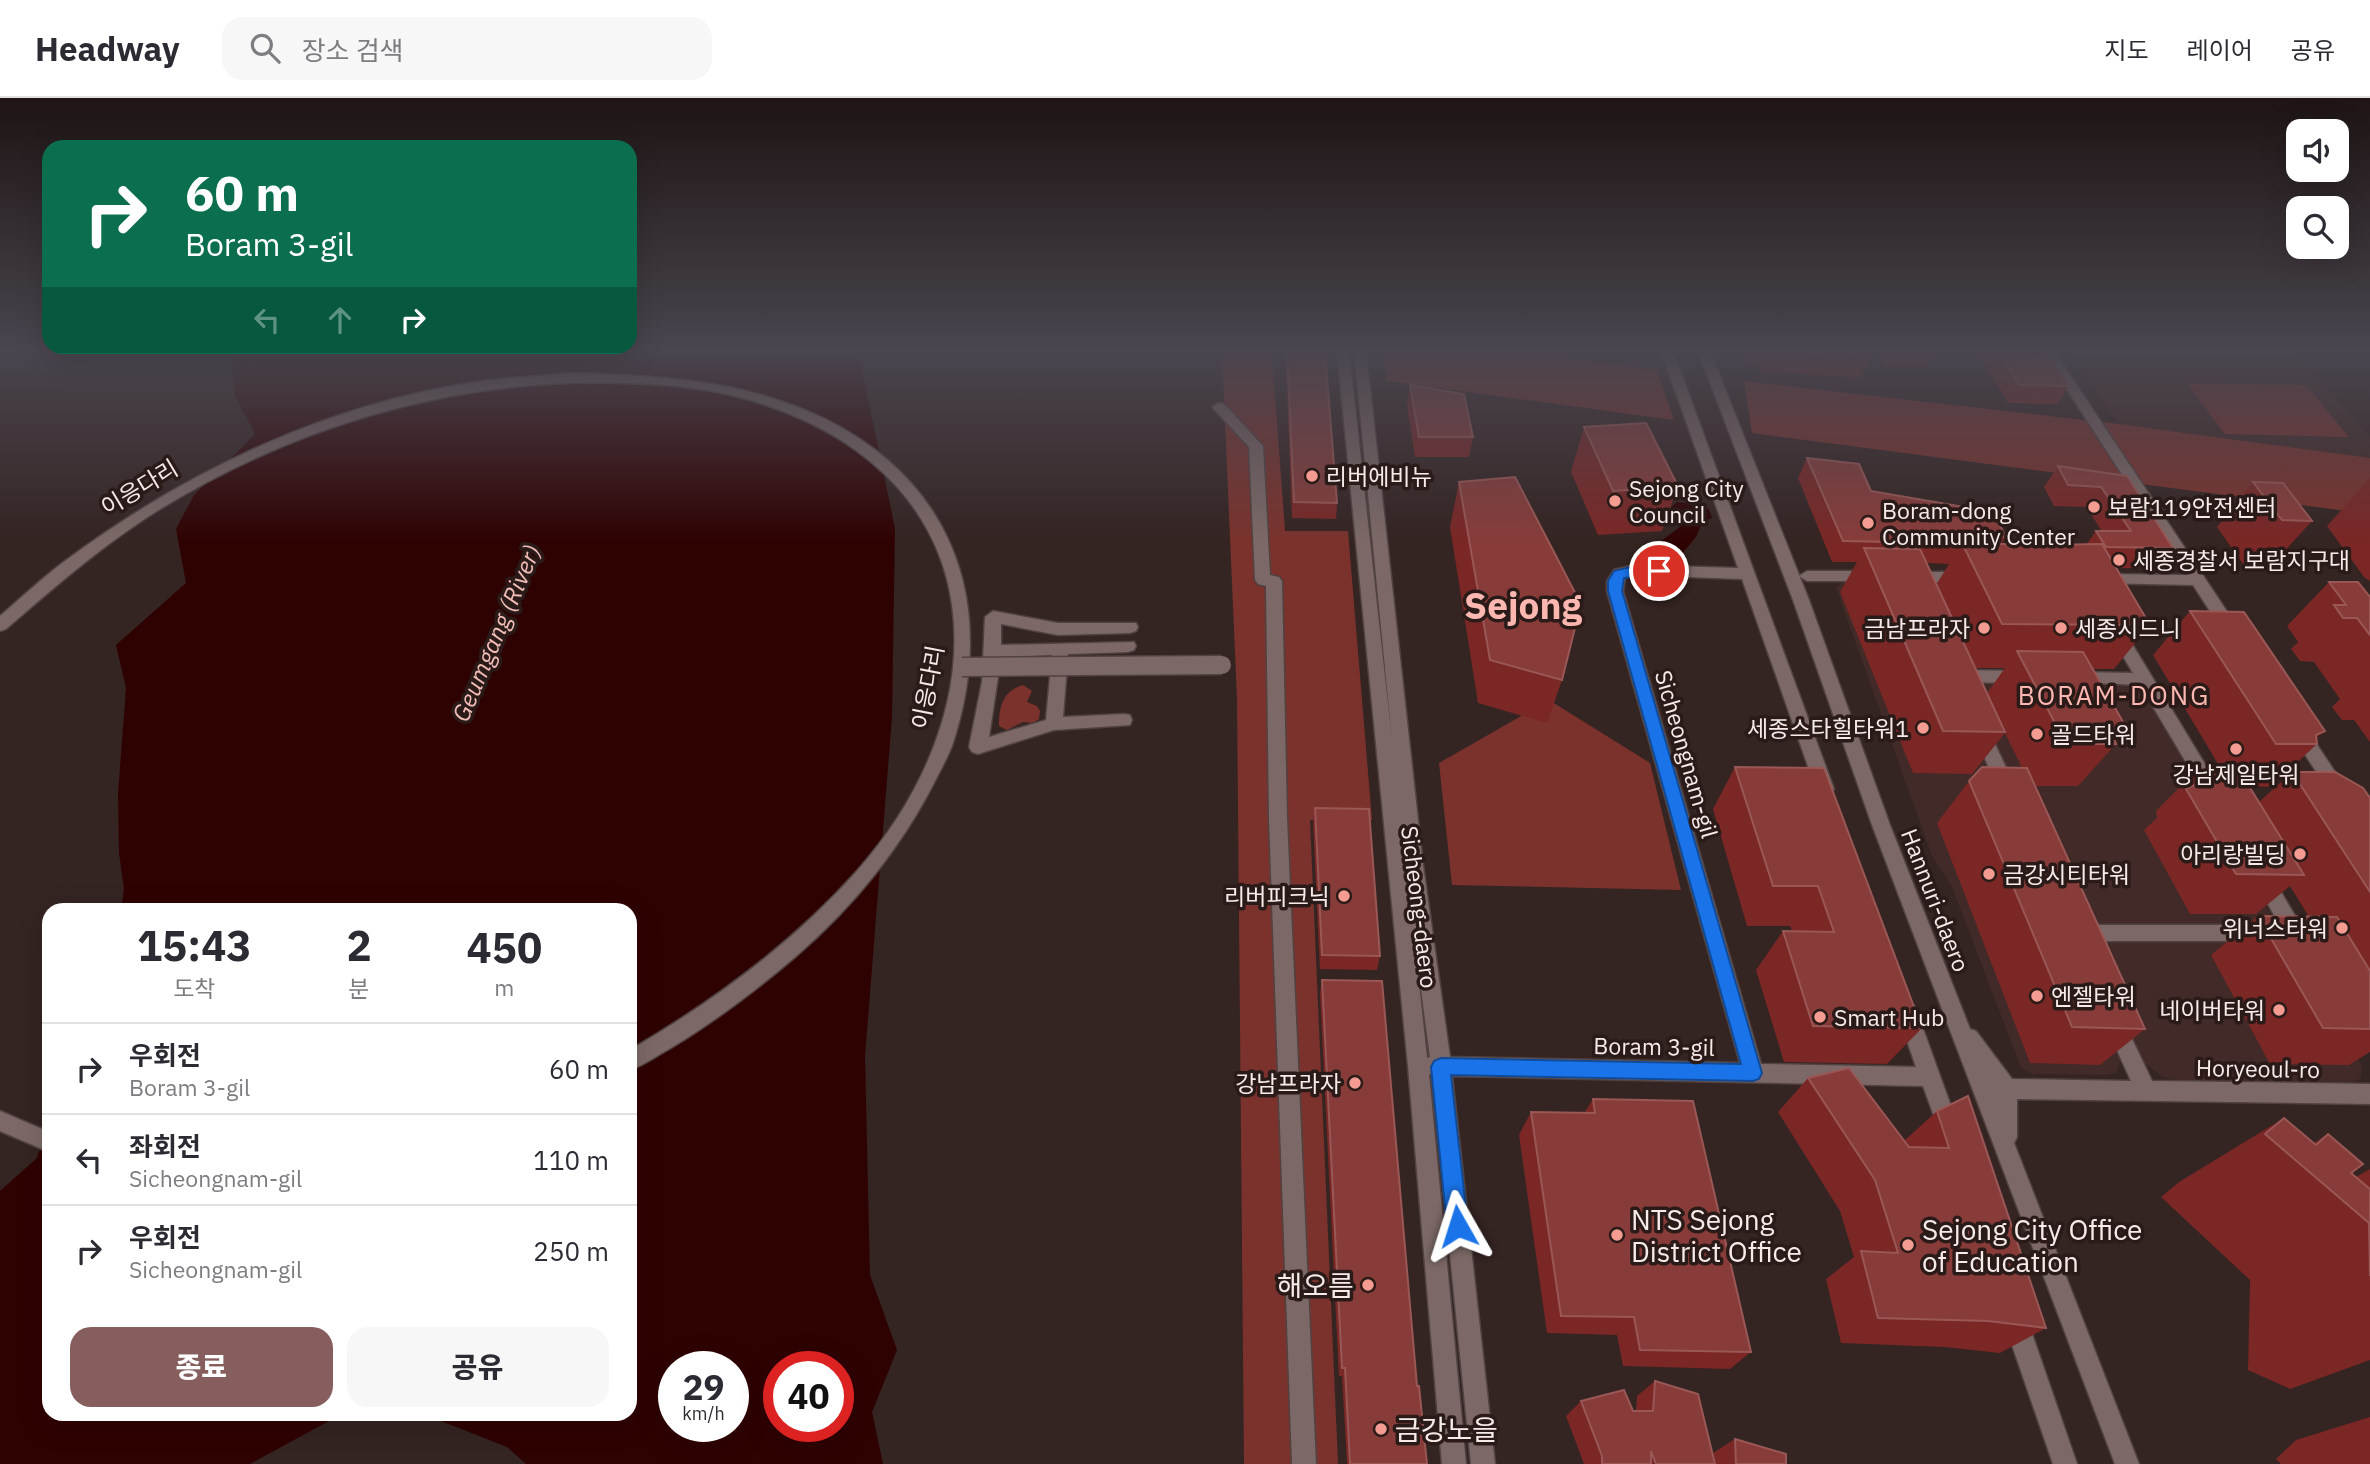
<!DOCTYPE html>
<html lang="ko">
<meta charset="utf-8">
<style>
body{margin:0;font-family:"IBM Plex Sans","Noto Sans KR",sans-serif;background:#f7f7f7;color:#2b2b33;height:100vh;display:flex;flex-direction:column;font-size:26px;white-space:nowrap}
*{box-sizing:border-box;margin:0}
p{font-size:23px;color:#7c7c81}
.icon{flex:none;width:38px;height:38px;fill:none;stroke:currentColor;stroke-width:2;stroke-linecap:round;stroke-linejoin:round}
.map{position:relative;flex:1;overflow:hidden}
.sheet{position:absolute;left:42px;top:805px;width:595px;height:518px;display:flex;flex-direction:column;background:#fff;border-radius:21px;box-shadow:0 7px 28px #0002}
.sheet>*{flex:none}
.banner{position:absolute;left:42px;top:42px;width:595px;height:214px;border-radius:21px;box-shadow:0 7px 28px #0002;background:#0b6e4f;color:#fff;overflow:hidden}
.buttons{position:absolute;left:2286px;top:21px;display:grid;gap:14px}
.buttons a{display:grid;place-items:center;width:63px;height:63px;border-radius:14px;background:#fff;box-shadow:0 7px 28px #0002;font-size:35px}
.speed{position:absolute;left:658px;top:1253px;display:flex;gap:14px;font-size:35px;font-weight:700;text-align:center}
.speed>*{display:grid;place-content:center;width:91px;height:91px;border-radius:50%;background:#fff;box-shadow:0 7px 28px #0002;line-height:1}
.speed small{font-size:18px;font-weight:400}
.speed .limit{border:10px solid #d22;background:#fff;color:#111}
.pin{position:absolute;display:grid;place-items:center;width:60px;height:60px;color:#fff;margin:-30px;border:4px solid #fff;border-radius:50%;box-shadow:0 2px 7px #0007}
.me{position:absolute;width:77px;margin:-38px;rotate:354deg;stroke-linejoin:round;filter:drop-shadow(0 0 5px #0008)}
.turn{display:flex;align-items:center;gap:24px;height:147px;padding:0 28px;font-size:32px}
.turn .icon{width:91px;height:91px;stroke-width:2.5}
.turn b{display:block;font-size:49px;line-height:60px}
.lanes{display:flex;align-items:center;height:66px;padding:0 28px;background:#0003;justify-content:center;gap:35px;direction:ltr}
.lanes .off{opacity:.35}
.eta{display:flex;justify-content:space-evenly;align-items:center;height:119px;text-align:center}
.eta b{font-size:42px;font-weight:800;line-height:49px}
.primary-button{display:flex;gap:14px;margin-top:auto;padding:14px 28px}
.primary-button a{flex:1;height:80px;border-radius:21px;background:#865e5e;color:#fff;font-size:28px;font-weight:800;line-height:80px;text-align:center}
.primary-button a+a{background:#f7f7f7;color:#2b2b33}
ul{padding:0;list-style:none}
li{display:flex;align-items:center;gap:21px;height:91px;padding:0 28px;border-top:2px solid #e1e1e2}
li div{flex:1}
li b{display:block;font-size:26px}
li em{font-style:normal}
header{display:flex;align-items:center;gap:42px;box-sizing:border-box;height:98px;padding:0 35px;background:#fff;border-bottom:2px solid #e1e1e2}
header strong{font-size:33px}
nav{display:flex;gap:38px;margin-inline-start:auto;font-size:24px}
.search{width:490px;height:63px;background:#f7f7f7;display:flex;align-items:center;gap:18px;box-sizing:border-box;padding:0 24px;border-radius:21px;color:#7c7c81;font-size:26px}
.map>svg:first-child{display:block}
.built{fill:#412a27}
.green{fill:#7b322c}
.water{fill:#2f0202;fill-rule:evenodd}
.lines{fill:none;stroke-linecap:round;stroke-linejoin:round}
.stream{stroke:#2f0202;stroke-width:3.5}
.minor-casing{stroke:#504241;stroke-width:3}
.minor{fill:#7c6967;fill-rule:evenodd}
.minor-bridge-casing{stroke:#504241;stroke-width:21;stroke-linecap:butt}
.minor-bridge{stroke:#7c6967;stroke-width:18}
.wall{fill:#7a2725;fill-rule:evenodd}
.shaded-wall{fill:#591d1b}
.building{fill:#883c3a;stroke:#995755;stroke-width:2}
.route{fill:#1a73e8;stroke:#114b97;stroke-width:2}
.poi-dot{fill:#f59c92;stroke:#2a1b19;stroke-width:2.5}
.labels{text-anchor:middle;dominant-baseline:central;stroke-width:7;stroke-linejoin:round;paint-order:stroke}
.poi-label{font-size:23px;fill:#f6ebe9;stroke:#2a1b19;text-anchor:start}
.street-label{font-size:23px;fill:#f6ebe9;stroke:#2a1b19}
.water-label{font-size:24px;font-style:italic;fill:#f1bdb6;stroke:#2a1b19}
.quarter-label{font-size:26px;letter-spacing:2px;fill:#fcb8b0;stroke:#2a1b19}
.near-poi-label{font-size:28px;fill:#f6ebe9;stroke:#2a1b19;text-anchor:start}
.town-label{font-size:37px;font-weight:bold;fill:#fcb8b0;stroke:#2a1b19}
</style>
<header>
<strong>Headway</strong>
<div class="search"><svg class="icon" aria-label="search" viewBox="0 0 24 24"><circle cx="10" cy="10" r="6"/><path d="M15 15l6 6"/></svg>장소 검색</div>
<nav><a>지도</a><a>레이어</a><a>공유</a></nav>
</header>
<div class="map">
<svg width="2370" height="1366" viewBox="0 0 2370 1366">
<rect width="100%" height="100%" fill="#342422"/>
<g class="built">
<polygon points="2070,253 2294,253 2370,339 2370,360 2119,326"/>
<polygon points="1843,484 1901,488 1909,493 2121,963 2117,974 2108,977 2032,976 2021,970 1952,789 1932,758 1836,490"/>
<polygon points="1979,583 2134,585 2144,591 2271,817 2270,827 2102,829 2070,813 1968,588"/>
<polygon points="2102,843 2277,843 2296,854 2362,968 2361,980 2353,984 2179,982 2163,979 2143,964 2091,850"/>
</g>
<g class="green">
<polygon points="1222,253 1325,253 1326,258 1272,257 1285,433 1348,433 1372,722 1310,722 1338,1366 1244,1366 1237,601"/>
<polygon points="1383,253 1513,253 1657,272 1674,322 1387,283"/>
<polygon points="1744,283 2119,326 2370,360 2370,416 1752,335"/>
<polygon points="2187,285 2306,287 2349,339 2225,336"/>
<path d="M1023,587L1032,593L1027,604L1037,608L1040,613L1039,621L1033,625L1023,624L1007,632L999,628C999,608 1003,593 1023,587Z"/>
<polygon points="1549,602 1650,665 1681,792 1452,787 1439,665"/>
</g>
<g class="water">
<path d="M232,253H858L895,430L892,619L865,958L870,1177L897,1252L872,1314L883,1366H526L507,1349L423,1316H630V812H121L124,791L119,755L118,696L126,590L116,547L186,485L176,431L194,397L255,336L235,298ZM674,1269H733V1328H674ZM779,1269H838V1328H779Z"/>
<polygon points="1677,404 1701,407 1709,411 1712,420 1703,423 1696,439 1681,457 1683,464 1669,465 1662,457 1660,444 1685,425 1685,419 1671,409"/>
<polygon points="49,1020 49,1316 342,1316 250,1366 0,1366 0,1093 37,1060"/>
</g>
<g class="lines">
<polyline class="stream" points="854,257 877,253"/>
<g class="minor-casing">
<g id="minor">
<path d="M1337,253H1349L1392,642L1354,253H1366L1423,767L1450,959L1740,965L1607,493V483L1614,472L1634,467L1738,470L1661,253H1673L1834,691L1831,696H1819L1816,691L1742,481L1634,477L1625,480L1623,493L1761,966L1916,969L1897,914L1900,908L1907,905L1914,908L1917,914L1960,1033L1956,1040L1949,1043L1942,1040L1923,988L1452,978L1495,1366H1471L1432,977L1429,976L1466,1366H1442L1408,968ZM1414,839L1430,959L1427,960Z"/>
<polygon points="1698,253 1710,253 1809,502 1890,727 1970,931 1976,933 2012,981 2131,983 2105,926 2108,920 2115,917 2122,920 2152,983 2370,986 2370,1006 2017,1001 2017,1039 2014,1045 2139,1366 2115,1366 1872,727 1793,502"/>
<polygon points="2042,253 2054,253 2238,530 2240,534 2238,538 2226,538 2193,487 2096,485 2093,481 2096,477 2101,476 2187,477"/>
<path d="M574,275C661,278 745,282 825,321C956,386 997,510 953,645C949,657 942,669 936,681C902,749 853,809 795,859C755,893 714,924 669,951C656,958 644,967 630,972V952C714,903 792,846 857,773C1002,608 996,385 766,307C720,291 672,286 624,285C456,279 287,329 146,420C96,453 51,492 6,531L0,533V518C21,500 42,480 65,463C187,372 332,304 484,283C514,279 544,278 574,275Z"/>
<polygon points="1219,305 1224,306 1263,348 1270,477 1279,479 1282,483 1287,720 1316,1366 1292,1366 1269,720 1266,488 1258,486 1255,482 1249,349 1212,309"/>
<polygon points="1807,473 1870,473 1878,478 1870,483 1807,483 1799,478"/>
<polygon points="1909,474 1965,474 1973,479 1965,484 1909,484 1901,479"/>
<path d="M993,513L1058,525H1136L1138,529L1136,533L1130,535L1058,537L1001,526V547L1134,544L1136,548L1134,552L1128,554L1068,556L1063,619L1124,616L1130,617L1132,622L1130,627L1054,632L978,656L972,654L969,649L982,584L985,519ZM1052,557L1046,622L989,639L1001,559Z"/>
<polygon points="2117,529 2123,531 2217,686 2220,691 2217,696 2205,696 2140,587 2069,584 2067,580 2075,574 2133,575 2109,535"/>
<polygon points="1956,572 2022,573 2030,579 2022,585 1956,584 1948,578"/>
<polygon points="2298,626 2304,627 2345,689 2348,694 2345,699 2333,699 2292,637 2290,632 2292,627"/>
<polygon points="1981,627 1987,628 1989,633 2016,691 2013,696 2001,696 1998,691 1973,633 1975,628"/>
<polygon points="2264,774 2271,777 2304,833 2307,839 2304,845 2297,847 2290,845 2257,787 2255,782 2257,777"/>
<polygon points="2081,827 2259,827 2266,829 2269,835 2266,841 2259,843 2081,843 2074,841 2071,835 2074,829"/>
<polygon points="0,1013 49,1034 49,1054 0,1033"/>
<polygon points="2015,1209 2023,1213 2027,1221 2077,1366 2053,1366 2003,1221 2007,1213"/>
</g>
</g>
<use href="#minor" class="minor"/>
<g class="minor-bridge-casing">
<polyline id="minor-bridge" points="962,569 1222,567"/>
</g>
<use href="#minor-bridge" class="minor-bridge"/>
</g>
<g class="wall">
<polygon points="1287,253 1337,405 1336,421 1292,420 1286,265"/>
<polygon points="1745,253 1866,253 1870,259 1860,280 1762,273 1758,264 1749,265"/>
<polygon points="1878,253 1936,253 1927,269 1886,268"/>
<polygon points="1970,253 2026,253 2030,259 2069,288 2058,306 2008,305 1983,263 1976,262"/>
<polygon points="1410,287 1473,339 1469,359 1415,359 1407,308"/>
<polygon points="1584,329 1678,388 1662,433 1598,437 1571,374"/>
<path d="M1807,360L1871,393L2006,439L2001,446L2086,447L2096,433H2102L2086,409L2054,408L2044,389L2058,368L2127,378L2173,450L2157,470H2116L2150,527L2114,571H2093L2116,646L2078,688H2036L2145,931L2100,967L2030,965L1937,725L1969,683L2022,670L2005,635L1972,676L1913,675L1840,494L1857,464H1832L1798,380ZM1926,465L1949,466L1936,487ZM1975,570H2005L1987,595Z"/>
<polygon points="2370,380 2370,483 2364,479 2327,428"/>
<polygon points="1459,384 1562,582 1547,625 1478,605 1450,429"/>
<polygon points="2253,384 2312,423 2272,467 2243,466 2217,429"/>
<polygon points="2329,484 2370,499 2370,644 2354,622 2342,622 2332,609 2340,601 2314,564 2300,563 2291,551 2298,544 2287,528"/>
<polygon points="2190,513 2317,646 2271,689 2249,688 2259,704 2292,674 2370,700 2370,954 2349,967 2270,966 2211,857 2258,818 2309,819 2290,788 2256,816 2190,816 2144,732 2157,720 2156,713 2198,671 2221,671 2153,557"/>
<polygon points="1735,669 1922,930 1887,966 1784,964 1756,872 1783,833 1792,833 1790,828 1747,828 1713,711"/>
<polygon points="1315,710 1380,858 1377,872 1320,871 1313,724"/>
<polygon points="1322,882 1417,1288 1427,1366 1347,1366 1342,1278 1339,1278 1320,895"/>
<polygon points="1808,980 1904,1043 1937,1013 2046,1230 2000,1255 1944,1249 1841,1245 1826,1181 1854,1159 1840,1113 1778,1014"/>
<polygon points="1593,1001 1751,1254 1730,1271 1623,1268 1617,1237 1547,1235 1519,1037 1531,1014 1585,1014"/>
<polygon points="2284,1020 2314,1045 2328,1036 2351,1075 2356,1079 2370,1071 2370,1262 2290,1291 2248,1272 2250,1182 2161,1099 2179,1084"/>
<polygon points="1655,1283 1714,1361 1713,1355 1735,1341 1786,1366 1584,1366 1566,1318 1581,1303 1636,1313 1637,1298"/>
<polygon points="2370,1319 2370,1366 2281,1366 2276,1361 2296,1342"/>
</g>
<g class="shaded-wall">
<polygon points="2126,629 2110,646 2111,633"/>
<polygon points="2325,633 2311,646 2316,637"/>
</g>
<g class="building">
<polygon points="1287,253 1325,253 1337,405 1294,404"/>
<polygon points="1776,253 1866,253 1870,259"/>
<polygon points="1998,253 2026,253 2030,259 2050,259 2069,288 2019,287"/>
<polygon points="1410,287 1464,296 1473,339 1419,339"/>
<polygon points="1646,325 1678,388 1613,393 1584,329"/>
<polygon points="1807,360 1859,366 1871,393 1993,414 2006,439 1985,437 1989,446 1843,443"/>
<polygon points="2058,368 2127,378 2173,450 2106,449 2096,433 2131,433 2101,389 2068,387"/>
<polygon points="1515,379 1581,506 1562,582 1490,562 1459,384"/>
<polygon points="2253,384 2283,385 2312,423 2282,422"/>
<polygon points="1962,445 2040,447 2102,446 2150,527 2002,526"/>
<polygon points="1864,450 1920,451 2005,634 1943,633"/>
<polygon points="2329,484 2358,484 2370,499 2370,537 2357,520 2343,520 2334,507 2346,507"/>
<polygon points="2190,513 2244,514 2325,633 2316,637 2317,646 2276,646"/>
<polygon points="2017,553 2083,554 2126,629 2111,633 2116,646 2066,646"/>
<polygon points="1735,669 1824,670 1922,930 1813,928 1783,833 1834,834 1818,788 1773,788"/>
<polygon points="1982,669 2027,670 2145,931 2072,929 1969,683"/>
<polygon points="2198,671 2239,672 2304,777 2236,776 2186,691 2195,687 2199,679"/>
<polygon points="2292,674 2335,674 2363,690 2370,700 2370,794"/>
<polygon points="1315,710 1369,711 1380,858 1322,857"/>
<polygon points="2258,818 2337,819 2370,873 2370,931 2323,930"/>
<polygon points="1322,882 1382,883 1417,1288 1419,1288 1427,1366 1350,1366 1345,1270 1342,1270"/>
<polygon points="1849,970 1909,1049 1949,1050 1937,1013 1968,998 2046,1230 1988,1223 1878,1220 1861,1153 1898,1155 1875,1082 1808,980"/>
<polygon points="1593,1001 1693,1003 1751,1254 1640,1252 1634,1219 1561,1218 1531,1014 1595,1015"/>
<polygon points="2284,1020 2316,1047 2328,1036 2363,1066 2351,1075 2370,1091 2370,1178 2369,1125 2265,1036"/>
<polygon points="1655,1283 1698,1296 1715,1366 1656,1366 1651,1353 1651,1366 1602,1366 1602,1358 1581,1303 1624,1292 1633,1313 1653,1313"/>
<polygon points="1735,1341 1786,1356 1786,1366 1736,1366"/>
</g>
<linearGradient id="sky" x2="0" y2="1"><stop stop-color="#1d1413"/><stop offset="0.57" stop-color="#4a454f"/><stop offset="1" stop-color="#4a454f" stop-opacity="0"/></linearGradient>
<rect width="2370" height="444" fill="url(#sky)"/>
<polygon class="route" points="1634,468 1659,468 1666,473 1659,478 1624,480 1622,493 1762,975 1759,981 1753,983 1451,977 1468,1128 1465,1135 1458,1138 1450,1135 1447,1128 1431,969 1434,963 1441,960 1741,966 1608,493 1608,483 1614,473"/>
<g class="poi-dot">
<circle cx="1312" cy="378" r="7"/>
<circle cx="1615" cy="403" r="7"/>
<circle cx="2094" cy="409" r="7"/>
<circle cx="1868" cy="425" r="7"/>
<circle cx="2119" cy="462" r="7"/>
<circle cx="1984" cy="530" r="7"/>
<circle cx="2061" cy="530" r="7"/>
<circle cx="1923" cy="630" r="7"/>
<circle cx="2037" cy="636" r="7"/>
<circle cx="2236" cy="651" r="7"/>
<circle cx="2300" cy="756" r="7"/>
<circle cx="1989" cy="776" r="7"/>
<circle cx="1344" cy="798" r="7"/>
<circle cx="2342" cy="830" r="7"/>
<circle cx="2037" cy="898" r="7"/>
<circle cx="2279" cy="912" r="7"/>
<circle cx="1820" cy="919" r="7"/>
<circle cx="1355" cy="985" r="7"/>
<circle cx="1617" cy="1137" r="7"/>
<circle cx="1908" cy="1147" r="7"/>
<circle cx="1368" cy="1187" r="7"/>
<circle cx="1381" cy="1331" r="7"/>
</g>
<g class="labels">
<g class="poi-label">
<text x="1326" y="378">리버에비뉴</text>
<text x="1629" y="390">Sejong City<tspan x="1629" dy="26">Council</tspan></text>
<text x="2108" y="409">보람119안전센터</text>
<text x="1882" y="412">Boram-dong<tspan x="1882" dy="26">Community Center</tspan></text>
<text x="2133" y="462">세종경찰서 보람지구대</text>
<text x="1970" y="530" text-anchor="end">금남프라자</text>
<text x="2075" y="530">세종시드니</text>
<text x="1909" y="630" text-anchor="end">세종스타힐타워1</text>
<text x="2051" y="636">골드타워</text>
<text x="2236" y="676" text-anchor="middle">강남제일타워</text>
<text x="2286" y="756" text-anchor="end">아리랑빌딩</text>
<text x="2003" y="776">금강시티타워</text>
<text x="1330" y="798" text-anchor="end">리버피크닉</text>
<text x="2328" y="830" text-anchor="end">위너스타워</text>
<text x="2051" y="898">엔젤타워</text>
<text x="2265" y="912" text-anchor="end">네이버타워</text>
<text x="1834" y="919">Smart Hub</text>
<text x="1341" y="985" text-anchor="end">강남프라자</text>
</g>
<g class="street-label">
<text transform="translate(139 389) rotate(-31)">이응다리</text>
<text transform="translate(927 589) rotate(-79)">이응다리</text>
<text transform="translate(1687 656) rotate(74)">Sicheongnam-gil</text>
<text transform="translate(1936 802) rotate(69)">Hannuri-daero</text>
<text transform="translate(1420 809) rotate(83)">Sicheong-daero</text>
<text transform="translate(1654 948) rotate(1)">Boram 3-gil</text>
<text transform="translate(2258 970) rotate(1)">Horyeoul-ro</text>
</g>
<g class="water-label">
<text transform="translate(496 535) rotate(-67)">Geumgang (River)</text>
</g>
<g class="quarter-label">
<text x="2114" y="597">BORAM-DONG</text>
</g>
<g class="near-poi-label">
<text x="1631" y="1121">NTS Sejong<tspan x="1631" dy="32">District Office</tspan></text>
<text x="1922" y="1131">Sejong City Office<tspan x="1922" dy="32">of Education</tspan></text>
<text x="1354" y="1187" text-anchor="end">해오름</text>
<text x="1395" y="1331">금강노을</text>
</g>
<g class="town-label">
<text x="1523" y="507">Sejong</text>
</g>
</g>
</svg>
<div class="buttons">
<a><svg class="icon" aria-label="sound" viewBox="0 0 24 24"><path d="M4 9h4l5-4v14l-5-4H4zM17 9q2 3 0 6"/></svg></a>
<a><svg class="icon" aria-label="search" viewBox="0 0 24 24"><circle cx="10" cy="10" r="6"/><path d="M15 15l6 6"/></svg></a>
</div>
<div class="speed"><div>29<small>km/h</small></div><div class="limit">40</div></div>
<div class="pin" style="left:1659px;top:473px;background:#d93025"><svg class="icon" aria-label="arrive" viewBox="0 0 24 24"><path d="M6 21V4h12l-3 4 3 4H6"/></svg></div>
<svg class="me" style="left:1458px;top:1128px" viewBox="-20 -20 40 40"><path d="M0-17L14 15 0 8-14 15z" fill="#1a73e8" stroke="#fff" stroke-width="4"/></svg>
<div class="banner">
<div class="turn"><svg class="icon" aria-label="right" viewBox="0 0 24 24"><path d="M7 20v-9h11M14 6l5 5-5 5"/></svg><div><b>60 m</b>Boram 3-gil</div></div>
<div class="lanes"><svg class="icon off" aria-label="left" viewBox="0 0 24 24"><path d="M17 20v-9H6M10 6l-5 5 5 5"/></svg><svg class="icon off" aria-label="ahead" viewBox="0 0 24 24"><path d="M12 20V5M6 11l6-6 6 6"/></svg><svg class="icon" aria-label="right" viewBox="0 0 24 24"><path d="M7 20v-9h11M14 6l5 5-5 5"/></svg></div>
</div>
<section class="sheet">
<div class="eta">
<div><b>15:43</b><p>도착</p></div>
<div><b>2</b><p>분</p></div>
<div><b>450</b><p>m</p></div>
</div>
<ul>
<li><svg class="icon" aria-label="right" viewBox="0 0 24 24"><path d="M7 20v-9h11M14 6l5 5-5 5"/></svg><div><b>우회전</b><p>Boram 3-gil</p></div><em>60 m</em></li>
<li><svg class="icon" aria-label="left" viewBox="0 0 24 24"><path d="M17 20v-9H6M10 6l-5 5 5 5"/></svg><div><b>좌회전</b><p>Sicheongnam-gil</p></div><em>110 m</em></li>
<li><svg class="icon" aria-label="right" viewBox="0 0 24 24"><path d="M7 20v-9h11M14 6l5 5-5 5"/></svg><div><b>우회전</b><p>Sicheongnam-gil</p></div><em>250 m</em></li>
</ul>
<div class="primary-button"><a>종료</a><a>공유</a></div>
</section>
</div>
